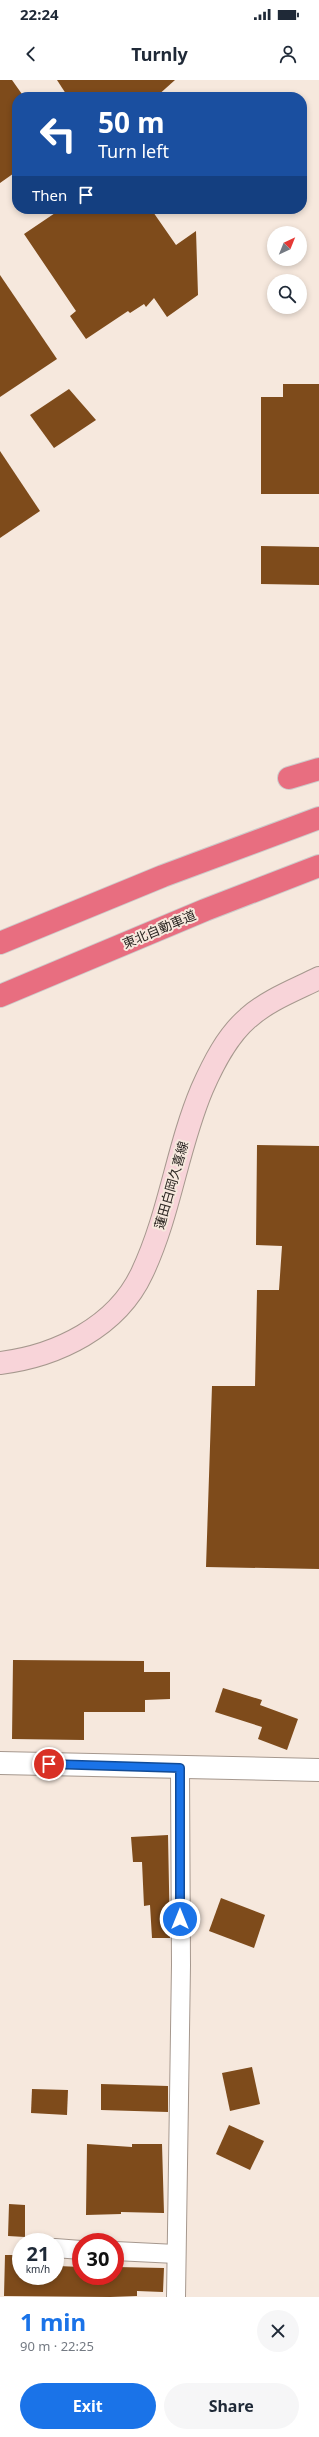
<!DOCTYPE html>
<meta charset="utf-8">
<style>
body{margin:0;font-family:"Noto Sans","Noto Sans JP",sans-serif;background:#f6f6f7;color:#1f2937;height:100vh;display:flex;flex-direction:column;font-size:15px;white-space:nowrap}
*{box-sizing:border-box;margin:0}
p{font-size:13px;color:#747a83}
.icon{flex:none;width:22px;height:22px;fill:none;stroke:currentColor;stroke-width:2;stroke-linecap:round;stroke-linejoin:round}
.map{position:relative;height:2217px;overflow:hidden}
.sheet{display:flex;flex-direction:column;background:#fff;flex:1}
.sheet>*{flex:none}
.top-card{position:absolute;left:12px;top:12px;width:295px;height:122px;border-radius:16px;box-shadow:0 2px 6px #0003;background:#1a4fa0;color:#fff;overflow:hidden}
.needle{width:26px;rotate:43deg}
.controls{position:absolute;left:267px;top:146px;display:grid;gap:8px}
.controls a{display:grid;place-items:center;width:40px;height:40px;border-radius:50%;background:#fff;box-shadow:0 2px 6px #0003;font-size:20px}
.speed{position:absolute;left:12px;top:2153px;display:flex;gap:8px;font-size:20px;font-weight:700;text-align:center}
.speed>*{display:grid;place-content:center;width:52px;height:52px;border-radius:50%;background:#fff;box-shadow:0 2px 6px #0003;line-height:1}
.speed small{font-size:10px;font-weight:400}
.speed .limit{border:6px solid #d22;background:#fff;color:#111}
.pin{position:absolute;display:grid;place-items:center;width:34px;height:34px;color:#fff;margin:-17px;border:2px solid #fff;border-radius:50%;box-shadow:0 1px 4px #0007}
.me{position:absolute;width:44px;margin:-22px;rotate:0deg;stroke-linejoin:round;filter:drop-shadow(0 0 3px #0008)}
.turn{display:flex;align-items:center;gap:14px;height:84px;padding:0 20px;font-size:18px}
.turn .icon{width:52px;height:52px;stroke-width:2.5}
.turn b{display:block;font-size:28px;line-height:34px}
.then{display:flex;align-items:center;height:38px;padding:0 20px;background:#0003;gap:8px;font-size:15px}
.round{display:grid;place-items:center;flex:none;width:42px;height:42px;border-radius:21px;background:#f6f6f7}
.headline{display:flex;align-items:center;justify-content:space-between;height:68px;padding:0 20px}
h1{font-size:24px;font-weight:700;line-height:30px;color:#1a73e8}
.primary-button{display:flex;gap:8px;margin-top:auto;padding:8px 20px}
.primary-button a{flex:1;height:46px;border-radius:24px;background:#1a73e8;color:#fff;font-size:16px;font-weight:700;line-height:46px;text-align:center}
.primary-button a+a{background:#f6f6f7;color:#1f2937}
.status{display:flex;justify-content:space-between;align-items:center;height:28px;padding:0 20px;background:#fff;direction:ltr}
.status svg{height:11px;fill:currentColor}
header{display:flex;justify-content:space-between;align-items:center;height:52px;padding:0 20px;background:#fff;font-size:18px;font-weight:700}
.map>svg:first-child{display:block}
.building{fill:#7e4b1b}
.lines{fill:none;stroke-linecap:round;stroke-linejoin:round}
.minor-casing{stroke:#a6988e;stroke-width:20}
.tertiary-casing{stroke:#a6988e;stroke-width:24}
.secondary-casing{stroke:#a6988e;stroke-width:24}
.motorway-casing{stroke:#cccbca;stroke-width:24}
.minor{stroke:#fff;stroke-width:18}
.tertiary{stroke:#fff;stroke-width:22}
.secondary{stroke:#f8d4d9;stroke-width:22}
.motorway{stroke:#e86e80;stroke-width:22}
.route-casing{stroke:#114b97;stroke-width:10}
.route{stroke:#1a73e8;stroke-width:7}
.labels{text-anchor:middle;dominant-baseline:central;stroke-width:4;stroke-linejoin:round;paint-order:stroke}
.street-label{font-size:13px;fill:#2a2521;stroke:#f6e8dd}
</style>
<div class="status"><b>22:24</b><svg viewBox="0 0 49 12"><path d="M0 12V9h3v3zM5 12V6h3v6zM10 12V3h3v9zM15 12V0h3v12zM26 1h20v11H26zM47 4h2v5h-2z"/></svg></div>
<header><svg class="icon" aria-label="back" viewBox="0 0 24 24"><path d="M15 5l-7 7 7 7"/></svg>Turnly<svg class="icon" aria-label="person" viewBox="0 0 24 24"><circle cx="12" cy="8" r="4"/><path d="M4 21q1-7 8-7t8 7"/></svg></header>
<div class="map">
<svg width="319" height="2217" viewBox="0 0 319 2217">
<rect width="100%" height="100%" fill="#f6e8dd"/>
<g class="building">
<polygon points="0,0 12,0 24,17 17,17 17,91 0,103"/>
<polygon points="57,0 175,0 156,17 68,17"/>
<polygon points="61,129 151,129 176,165 196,151 198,215 167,237 154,218 146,227 144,224 130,233 128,231 86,259 70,236 76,231 24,154"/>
<polygon points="0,195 57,279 0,317"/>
<polygon points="283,304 319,304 319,414 261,414 261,317 283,317"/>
<polygon points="69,309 96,340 54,368 30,335"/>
<polygon points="0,371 40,431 0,458"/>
<polygon points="261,466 319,467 319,505 261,504"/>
<polygon points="257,1065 319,1066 319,1489 206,1487 212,1306 255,1306 257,1210 279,1210 282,1166 256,1165"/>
<polygon points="13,1580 144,1581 144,1592 170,1592 170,1619 145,1620 145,1632 84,1632 84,1660 12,1659"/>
<polygon points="223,1608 262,1620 260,1625 298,1639 287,1670 258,1659 262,1647 215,1632"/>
<polygon points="168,1755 170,1858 152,1858 150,1825 144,1826 142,1782 133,1782 131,1757"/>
<polygon points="221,1818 265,1835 254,1868 209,1851"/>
<polygon points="252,1987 260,2024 230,2031 222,1993"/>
<polygon points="101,2004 168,2006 168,2032 101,2030"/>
<polygon points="32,2009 68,2010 67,2035 31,2033"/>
<polygon points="229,2045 264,2061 250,2090 216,2074"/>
<polygon points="87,2064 132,2067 132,2064 162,2064 164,2133 121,2132 121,2134 86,2135"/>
<polygon points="9,2124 25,2125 25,2157 8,2156"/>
<polygon points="5,2175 21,2175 21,2196 58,2196 58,2186 81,2187 81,2196 115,2196 116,2187 164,2188 163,2212 137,2211 137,2216 110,2217 4,2216"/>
</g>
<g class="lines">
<g class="minor-casing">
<g id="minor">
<polyline points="55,2168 81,2170"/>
<polyline points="115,2171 176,2174"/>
<polyline points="176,2217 181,1885 180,1688"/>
</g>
</g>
<g class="tertiary-casing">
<polyline id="tertiary" points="0,1683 319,1690"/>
</g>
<g class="secondary-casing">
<path id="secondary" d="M0,1283C57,1276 117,1247 142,1193C170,1134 177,1068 202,1009C213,984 227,956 248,938C268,920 295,910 319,898"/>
</g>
<g class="motorway-casing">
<g id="motorway">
<polyline points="289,698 319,689"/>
<polyline points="0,863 163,796 319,738"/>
<polyline points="0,916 205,830 319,786"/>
</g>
</g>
<use href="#minor" class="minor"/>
<use href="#tertiary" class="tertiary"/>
<use href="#secondary" class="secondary"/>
<use href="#motorway" class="motorway"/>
</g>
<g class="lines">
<g class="route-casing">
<polyline id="route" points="49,1684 180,1688 180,1839"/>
</g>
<use href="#route" class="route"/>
</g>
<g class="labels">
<g class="street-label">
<text transform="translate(159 849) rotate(-23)">東北自動車道</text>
<text transform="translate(171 1105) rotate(-74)">蓮田白岡久喜線</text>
</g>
</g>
</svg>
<div class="controls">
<a><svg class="needle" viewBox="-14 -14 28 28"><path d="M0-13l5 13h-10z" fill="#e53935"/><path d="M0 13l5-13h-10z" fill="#747a83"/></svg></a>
<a><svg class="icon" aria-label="search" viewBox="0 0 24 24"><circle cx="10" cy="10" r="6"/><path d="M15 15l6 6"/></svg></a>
</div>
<div class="speed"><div>21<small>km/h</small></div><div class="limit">30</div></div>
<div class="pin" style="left:49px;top:1684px;background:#d93025"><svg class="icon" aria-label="arrive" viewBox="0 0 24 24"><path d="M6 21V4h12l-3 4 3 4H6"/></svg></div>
<svg class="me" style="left:180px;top:1839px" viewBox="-20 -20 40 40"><circle r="17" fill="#1a73e8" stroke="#fff" stroke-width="3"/><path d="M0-11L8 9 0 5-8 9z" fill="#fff"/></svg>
<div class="top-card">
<div class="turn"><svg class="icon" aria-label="left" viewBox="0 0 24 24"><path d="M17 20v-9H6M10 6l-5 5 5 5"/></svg><div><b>50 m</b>Turn left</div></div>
<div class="then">Then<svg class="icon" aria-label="arrive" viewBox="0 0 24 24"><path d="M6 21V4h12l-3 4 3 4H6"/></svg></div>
</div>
</div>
<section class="sheet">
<div class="headline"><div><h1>1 min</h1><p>90 m · 22:25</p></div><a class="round"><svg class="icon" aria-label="close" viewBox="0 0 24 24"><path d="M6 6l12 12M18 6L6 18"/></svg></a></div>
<div class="primary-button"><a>Exit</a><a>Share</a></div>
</section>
